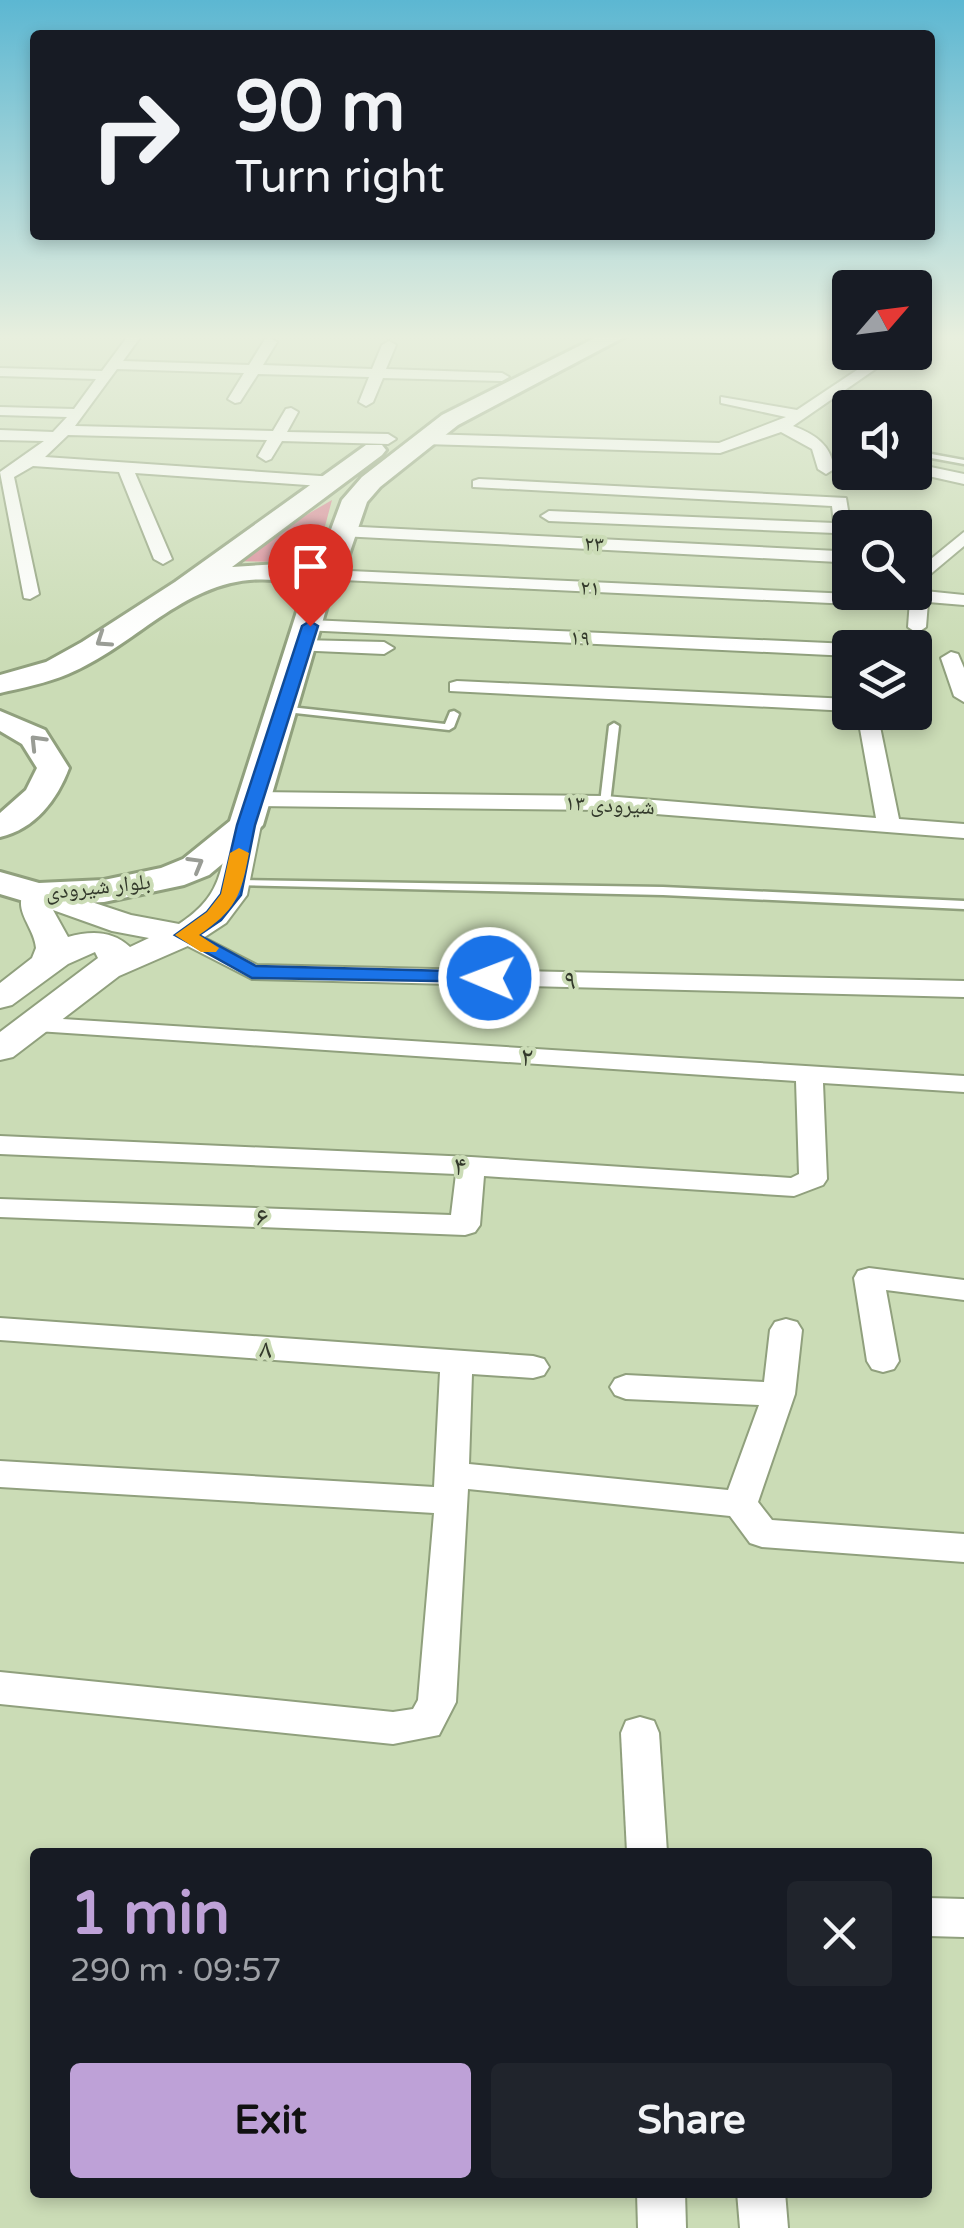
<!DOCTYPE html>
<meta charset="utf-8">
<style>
body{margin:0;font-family:"Varela Round","Noto Naskh Arabic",sans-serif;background:#20242c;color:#f1f3f6;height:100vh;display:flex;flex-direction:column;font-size:38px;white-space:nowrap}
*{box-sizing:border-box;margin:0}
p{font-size:32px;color:#9ea1a6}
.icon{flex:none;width:55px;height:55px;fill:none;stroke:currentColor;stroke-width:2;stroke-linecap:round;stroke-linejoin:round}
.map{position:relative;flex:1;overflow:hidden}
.sheet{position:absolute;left:30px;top:1848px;width:902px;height:350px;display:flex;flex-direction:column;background:#171b24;border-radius:10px;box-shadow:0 5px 15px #0003}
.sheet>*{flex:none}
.hud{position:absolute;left:30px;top:30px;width:905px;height:210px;border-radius:10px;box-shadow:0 5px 15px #0003;background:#171b24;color:#f1f3f6;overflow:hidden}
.needle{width:65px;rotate:62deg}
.fabs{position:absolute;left:832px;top:270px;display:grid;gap:20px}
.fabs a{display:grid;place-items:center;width:100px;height:100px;border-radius:10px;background:#171b24;box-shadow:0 5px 15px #0003;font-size:50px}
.pin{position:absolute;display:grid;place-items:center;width:85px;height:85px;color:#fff;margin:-102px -42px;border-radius:50% 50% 50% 0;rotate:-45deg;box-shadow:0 0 10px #0007}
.pin .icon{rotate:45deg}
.me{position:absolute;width:110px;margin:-55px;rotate:271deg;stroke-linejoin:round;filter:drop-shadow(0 0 8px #0008)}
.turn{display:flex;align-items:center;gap:35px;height:210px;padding:0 40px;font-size:45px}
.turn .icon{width:130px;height:130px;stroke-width:2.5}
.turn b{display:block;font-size:70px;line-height:85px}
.round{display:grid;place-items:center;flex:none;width:105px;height:105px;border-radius:10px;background:#20242c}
.head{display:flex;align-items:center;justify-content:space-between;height:170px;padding:0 40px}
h1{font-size:60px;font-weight:800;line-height:75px;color:#bea1d7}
.button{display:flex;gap:20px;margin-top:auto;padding:20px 40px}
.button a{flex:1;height:115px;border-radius:10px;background:#bea1d7;color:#111;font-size:40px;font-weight:800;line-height:115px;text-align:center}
.button a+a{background:#20242c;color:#f1f3f6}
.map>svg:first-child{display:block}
.green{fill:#dc8a9a}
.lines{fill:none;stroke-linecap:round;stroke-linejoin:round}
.service-casing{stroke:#90a07d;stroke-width:5}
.minor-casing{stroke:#90a07d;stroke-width:4}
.secondary-casing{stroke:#90a07d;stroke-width:4}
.primary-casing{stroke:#90a07d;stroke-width:6}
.service{fill:#fff;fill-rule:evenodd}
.minor{fill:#fff;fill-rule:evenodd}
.secondary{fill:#fff;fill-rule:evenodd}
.primary{fill:#fff;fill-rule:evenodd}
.oneway{stroke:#999c95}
.route{fill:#1a73e8;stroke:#114b97;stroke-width:2.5}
.slow{fill:#f59e0b}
.labels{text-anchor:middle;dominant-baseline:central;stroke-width:8;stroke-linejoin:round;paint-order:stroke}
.far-street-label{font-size:22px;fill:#33392b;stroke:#cbdcb6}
.street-label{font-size:28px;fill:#33392b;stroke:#cbdcb6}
</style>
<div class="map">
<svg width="964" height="2228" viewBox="0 0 964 2228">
<rect width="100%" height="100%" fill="#cbdcb6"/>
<polygon class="green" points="332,500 313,571 287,562 227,561"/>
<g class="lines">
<g class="service-casing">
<g id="service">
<polygon points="915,451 964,460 964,464 915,455"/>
<polygon points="281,706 445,724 450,712 454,711 459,714 454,727 449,730 277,711 277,707"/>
<polygon points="614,723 619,726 610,803 605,806 600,803 609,726"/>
<polygon points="233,880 663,887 964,901 964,909 663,895 229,885 229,881"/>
</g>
</g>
<g class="minor-casing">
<g id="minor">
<polygon points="128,336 141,336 123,361 249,365 265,339 270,338 277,342 263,365 372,369 382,345 389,341 396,345 386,369 502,373 509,377 502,381 383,378 373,402 366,406 359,402 369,377 258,374 240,402 235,403 228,399 244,373 117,369 75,426 273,431 286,409 291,408 298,412 287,432 388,434 396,439 388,444 282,441 271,459 266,461 258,456 267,440 68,435 45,457 335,477 343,482 335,487 135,473 172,559 163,564 154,559 119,472 33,466 14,477 39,594 30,599 24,598 0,472 44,441 0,440 0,430 53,432 67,417 0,415 0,407 74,409 96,379 0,376 0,368 102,371"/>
<polygon points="915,336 924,336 915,342"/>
<path d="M884,352H900L793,426C814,434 831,444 834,469L826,474L818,469L812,449L781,432L720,453L424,444L416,439L424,434L719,443L786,417L721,403V397L797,410Z"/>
<polygon points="921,465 964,474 964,484 915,473 915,467"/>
<polygon points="479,479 846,498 851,528 850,592 854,592 844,592 838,562 341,536 333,531 341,526 837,551 835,533 549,521 541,516 549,511 834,523 832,506 473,487 473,481"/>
<polygon points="964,532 964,546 915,587 915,572"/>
<polygon points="328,570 851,594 915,590 964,595 964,605 928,602 926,627 917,633 908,627 910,600 851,604 322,579 319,575"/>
<polygon points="310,620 850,644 858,648 850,648 850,656 303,630 301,626"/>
<polygon points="301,640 384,642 394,648 384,654 294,650 292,646"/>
<polygon points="951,652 958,654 964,668 964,702 954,696 941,658"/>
<polygon points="457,681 850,699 850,711 450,691 450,683"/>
<polygon points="857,712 877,712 899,819 964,824 964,838 605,810 255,806 244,799 255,792 605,796 876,818"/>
<polygon points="185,928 257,965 964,981 964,997 252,979 176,940 173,935 176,930"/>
<polygon points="31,1017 964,1076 964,1092 823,1083 827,1179 823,1185 794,1196 484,1176 480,1225 475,1232 465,1235 0,1217 0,1199 451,1215 456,1174 0,1154 0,1136 471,1157 791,1178 799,1174 796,1081 22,1030 18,1025 22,1020"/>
<polygon points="869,1268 964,1280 964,1300 886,1290 899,1361 894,1369 883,1372 872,1369 867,1361 854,1278 858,1271"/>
<polygon points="0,1318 533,1356 544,1359 549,1367 544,1375 533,1378 472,1374 469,1464 728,1490 759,1405 626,1399 615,1395 610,1387 615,1379 626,1375 764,1382 770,1330 775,1322 786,1319 797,1322 802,1330 795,1394 758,1502 772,1520 964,1534 964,1562 762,1547 750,1543 730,1516 468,1489 456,1702 439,1735 393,1744 0,1704 0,1672 393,1712 413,1709 418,1700 434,1513 0,1487 0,1461 434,1487 440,1372 0,1340"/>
<polygon points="640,1717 654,1721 659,1733 667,1852 627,1852 621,1733 626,1721"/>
<polygon points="928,1898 964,1899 964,1937 928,1936"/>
<polygon points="637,2192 685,2192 686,2228 638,2228"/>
<polygon points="737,2192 785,2192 788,2228 740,2228"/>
</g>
</g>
<g class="secondary-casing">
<path id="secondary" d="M246,816L257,819L261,825L247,895L226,923L197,942L119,976L13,1057L0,1060V1032L98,958L95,952L68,964L12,1005L0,1008V983L32,958L36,948C34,925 11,911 26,887L37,884L131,915L179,924C222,896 220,872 231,825L235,819ZM53,910L112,931L149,938L130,947C112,930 90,931 68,937Z"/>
</g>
<g class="primary-casing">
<g id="primary">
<path d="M599,336H626L458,425L380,487L367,502L342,575L329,599L263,825L227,860L209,875L184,885L104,902L37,905L0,894V872L39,883L104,880L161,868L183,859L230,821L301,599L275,580C190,572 140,644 68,674C47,683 22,688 0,693V675L46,662L82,642L175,582L366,445H382L386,450L382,455L232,567L279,564L313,578L342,500L362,477L442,415Z"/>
<path d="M0,711L45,730L69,768C57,800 35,829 0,837V813L26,790L37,768L22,744L0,731Z"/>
</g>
</g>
<use href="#service" class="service"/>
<use href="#minor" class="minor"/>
<use href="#secondary" class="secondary"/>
<use href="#primary" class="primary"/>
</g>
<defs><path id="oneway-chevron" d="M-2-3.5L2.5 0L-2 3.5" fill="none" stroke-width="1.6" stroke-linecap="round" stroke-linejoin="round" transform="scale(2.5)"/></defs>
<g class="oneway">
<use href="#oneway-chevron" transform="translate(103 640) rotate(146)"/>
<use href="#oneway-chevron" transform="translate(37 742) rotate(-134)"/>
<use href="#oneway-chevron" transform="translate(196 864) rotate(-30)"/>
</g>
<linearGradient id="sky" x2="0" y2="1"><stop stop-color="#5cb7d2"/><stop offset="0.52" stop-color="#e8efde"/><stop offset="1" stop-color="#e8efde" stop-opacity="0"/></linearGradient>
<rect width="964" height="648" fill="url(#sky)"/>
<polygon class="route" points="310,621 318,626 255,825 241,895 221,920 199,935 256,966 489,972 497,973 500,978 497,982 252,978 175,935 207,912 221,894 237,825 302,626"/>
<path class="slow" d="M239,848L249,853C241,896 236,910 199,935L219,948L216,952H201L175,935L207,912L221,894L230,853Z"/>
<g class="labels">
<g class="far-street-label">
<text transform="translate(594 544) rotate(3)">۲۳</text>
<text transform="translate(590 588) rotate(3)">۲۱</text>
<text transform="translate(580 638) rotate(3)">۱۹</text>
<text transform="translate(610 805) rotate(3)">شیرودی ۱۳</text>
<text transform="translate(98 887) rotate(-6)">بلوار شیرودی</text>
</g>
<g class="street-label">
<text transform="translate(570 980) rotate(1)">۹</text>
<text transform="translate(527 1057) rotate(4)">۲</text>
<text transform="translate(460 1166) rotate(3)">۴</text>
<text transform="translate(262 1217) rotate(2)">۶</text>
<text transform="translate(266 1349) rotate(4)">۸</text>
</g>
</g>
</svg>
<div class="fabs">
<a><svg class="needle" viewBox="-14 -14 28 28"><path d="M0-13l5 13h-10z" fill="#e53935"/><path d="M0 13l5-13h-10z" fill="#9ea1a6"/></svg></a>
<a><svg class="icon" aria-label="sound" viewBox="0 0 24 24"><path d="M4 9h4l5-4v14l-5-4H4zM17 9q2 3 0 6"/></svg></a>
<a><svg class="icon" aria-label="search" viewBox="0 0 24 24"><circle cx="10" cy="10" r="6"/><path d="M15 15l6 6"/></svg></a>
<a><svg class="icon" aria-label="layers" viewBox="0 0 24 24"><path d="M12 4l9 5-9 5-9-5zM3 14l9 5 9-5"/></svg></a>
</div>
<div class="pin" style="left:310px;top:626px;background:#d93025"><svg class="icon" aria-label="arrive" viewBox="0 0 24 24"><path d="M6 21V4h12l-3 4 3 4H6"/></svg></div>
<svg class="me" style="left:489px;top:978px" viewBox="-20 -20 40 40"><circle r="17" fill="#1a73e8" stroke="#fff" stroke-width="3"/><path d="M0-11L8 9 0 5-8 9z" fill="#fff"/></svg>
<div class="hud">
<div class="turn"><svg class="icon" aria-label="right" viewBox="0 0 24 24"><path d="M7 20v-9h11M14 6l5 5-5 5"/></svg><div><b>90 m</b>Turn right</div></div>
</div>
<section class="sheet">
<div class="head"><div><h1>1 min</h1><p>290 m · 09:57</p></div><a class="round"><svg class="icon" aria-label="close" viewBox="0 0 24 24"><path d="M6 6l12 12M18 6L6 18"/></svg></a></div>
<div class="button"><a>Exit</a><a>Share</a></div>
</section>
</div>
